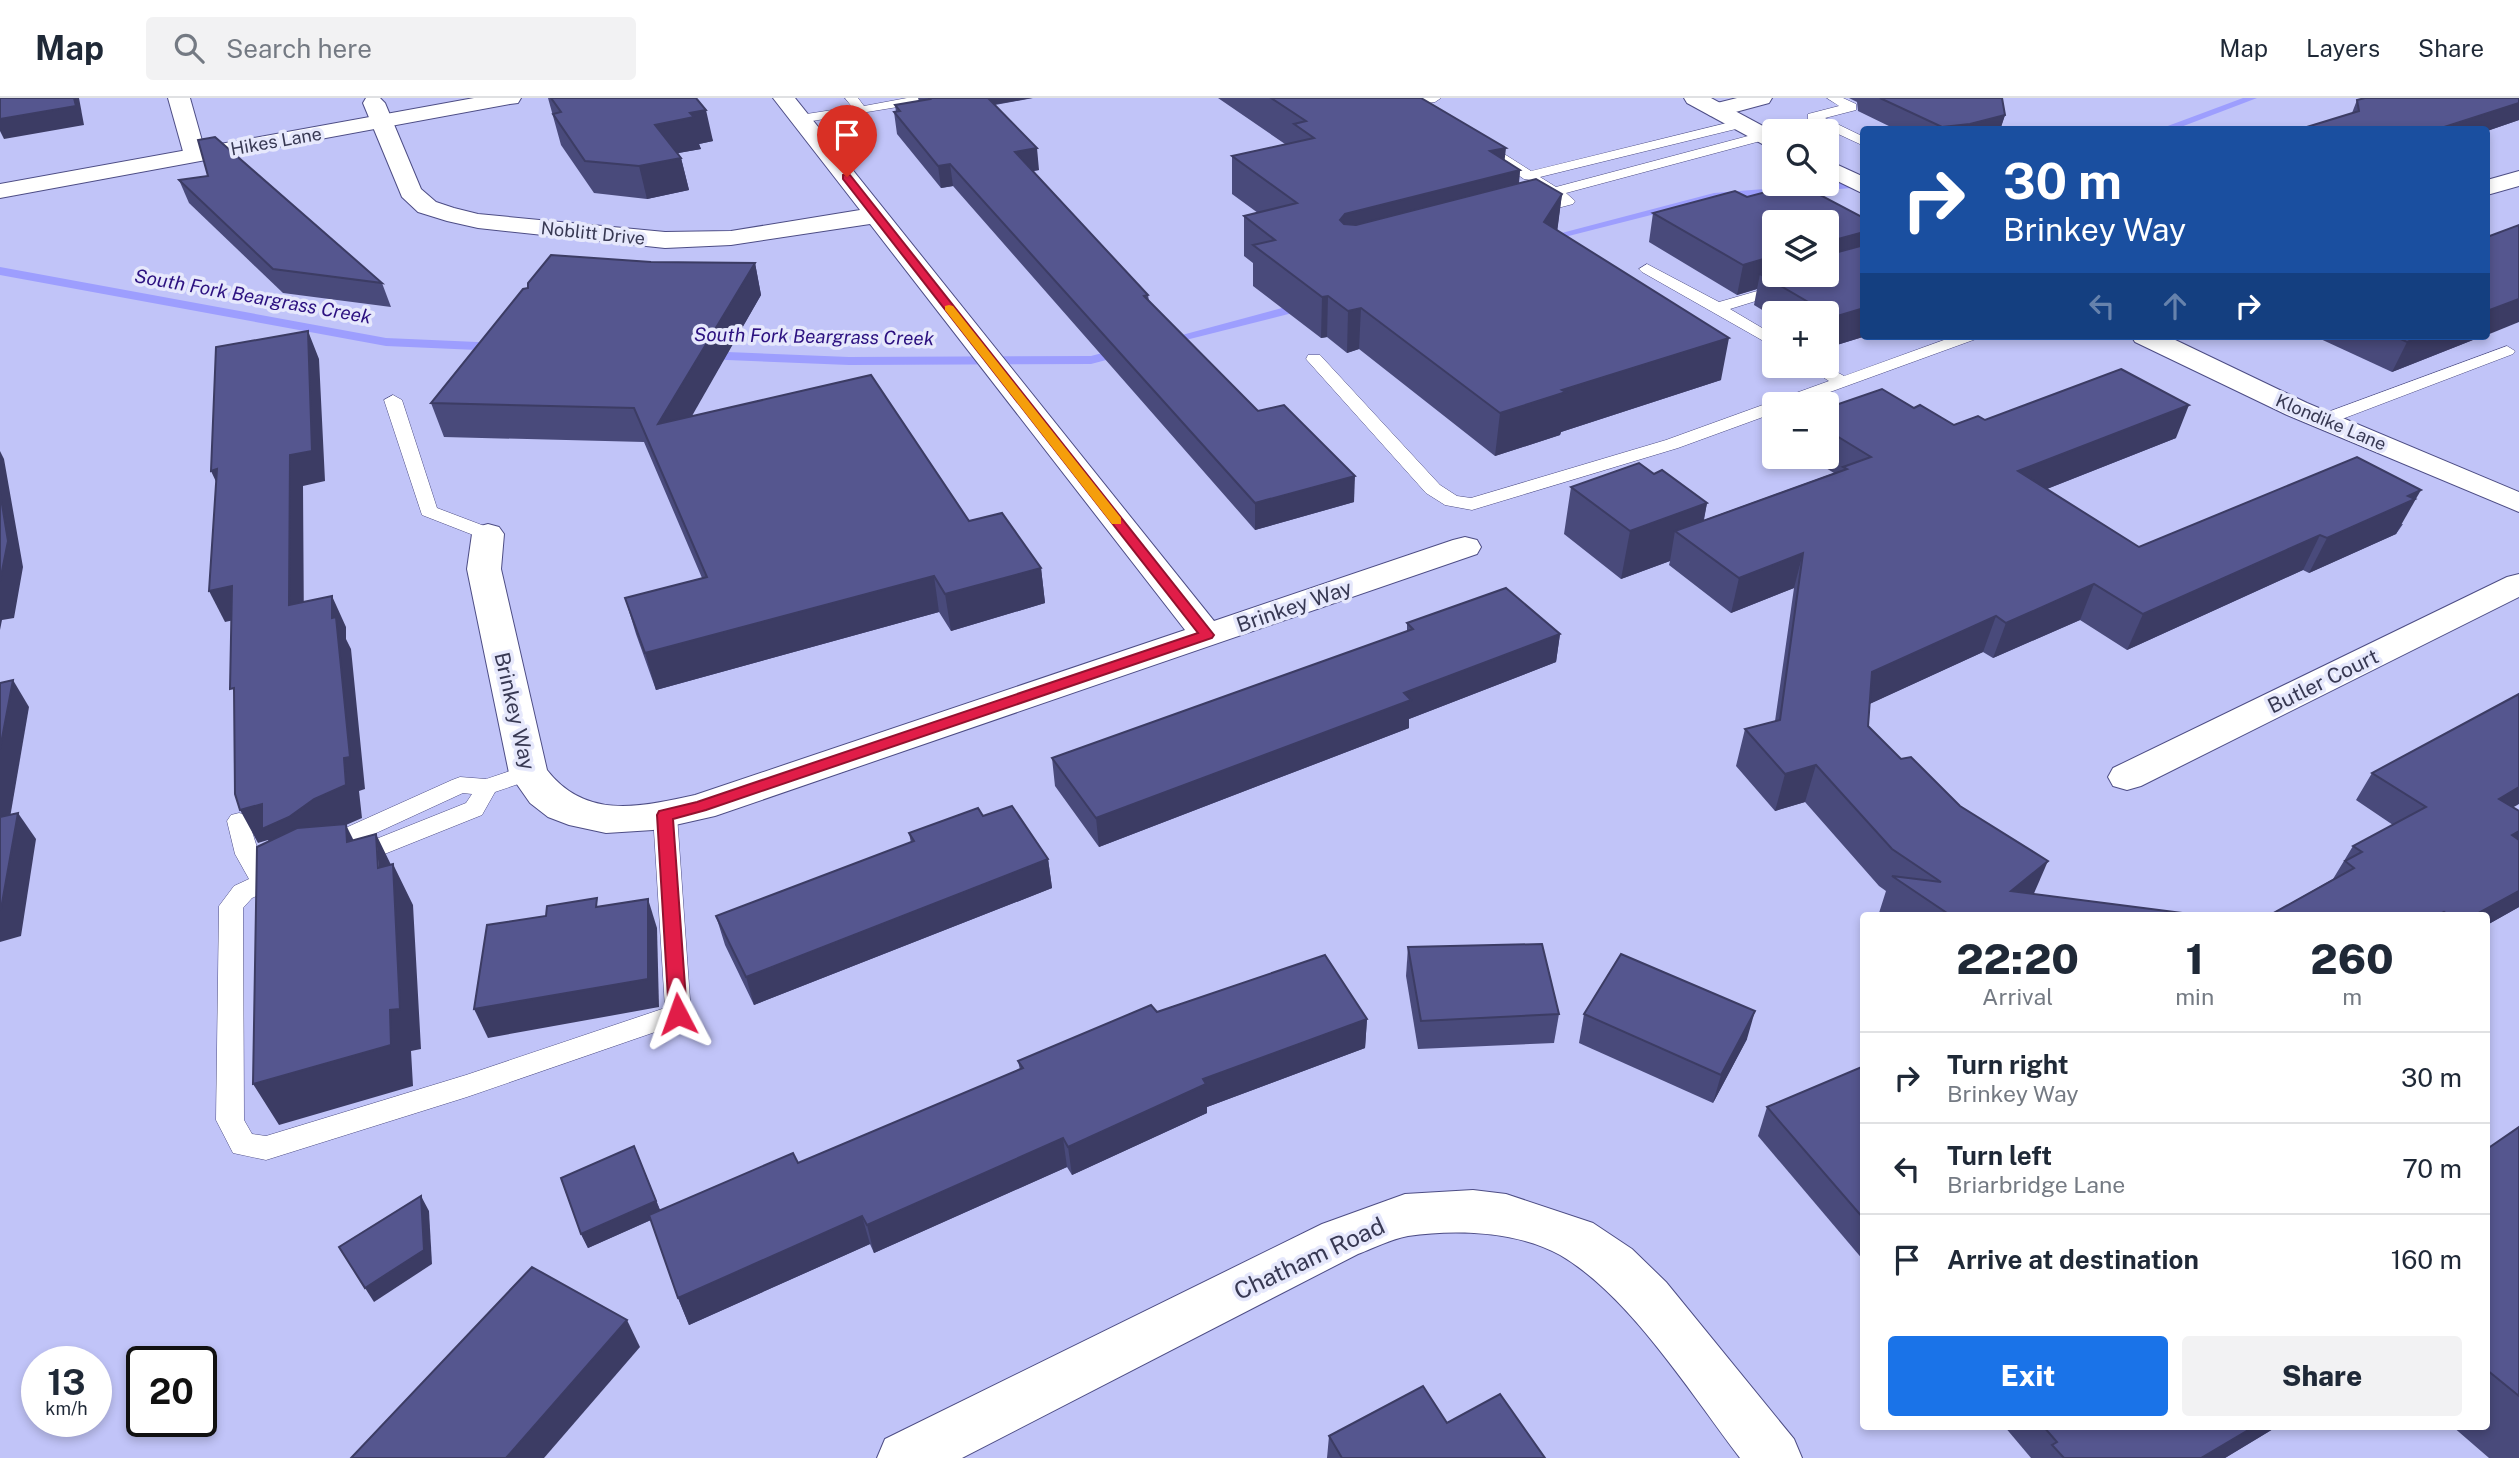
<!DOCTYPE html>
<meta charset="utf-8">
<style>
body{margin:0;font-family:"Public Sans",sans-serif;background:#f2f2f3;color:#1f2937;height:100vh;display:flex;flex-direction:column;font-size:26px;white-space:nowrap}
*{box-sizing:border-box;margin:0}
p{font-size:23px;color:#747a83}
.icon{flex:none;width:38px;height:38px;fill:none;stroke:currentColor;stroke-width:2;stroke-linecap:round;stroke-linejoin:round}
.map{position:relative;flex:1;overflow:hidden}
.panel{position:absolute;left:1860px;top:814px;width:630px;height:518px;display:flex;flex-direction:column;background:#fff;border-radius:7px;box-shadow:0 4px 10px #0003}
.panel>*{flex:none}
.hud{position:absolute;left:1860px;top:28px;width:630px;height:214px;border-radius:7px;box-shadow:0 4px 10px #0003;background:#1a4fa0;color:#fff;overflow:hidden}
.buttons{position:absolute;left:1762px;top:21px;display:grid;gap:14px}
.buttons a{display:grid;place-items:center;width:77px;height:77px;border-radius:7px;background:#fff;box-shadow:0 4px 10px #0003;font-size:35px}
.speed{position:absolute;left:21px;top:1248px;display:flex;gap:14px;font-size:35px;font-weight:700;text-align:center}
.speed>*{display:grid;place-content:center;width:91px;height:91px;border-radius:50%;background:#fff;box-shadow:0 4px 10px #0003;line-height:1}
.speed small{font-size:18px;font-weight:400}
.speed .limit{border:4px solid #111;border-radius:10px;background:#fff;color:#111}
.pin{position:absolute;display:grid;place-items:center;width:60px;height:60px;color:#fff;margin:-72px -30px;border-radius:50% 50% 50% 0;rotate:-45deg;box-shadow:0 0 7px #0007}
.pin .icon{rotate:45deg}
.me{position:absolute;width:77px;margin:-38px;rotate:356deg;stroke-linejoin:round;filter:drop-shadow(0 0 5px #0008)}
.turn{display:flex;align-items:center;gap:24px;height:147px;padding:0 28px;font-size:32px}
.turn .icon{width:91px;height:91px;stroke-width:2.5}
.turn b{display:block;font-size:49px;line-height:60px}
.lanes{display:flex;align-items:center;height:66px;padding:0 28px;background:#0003;justify-content:center;gap:35px;direction:ltr}
.lanes .off{opacity:.35}
.eta{display:flex;justify-content:space-evenly;align-items:center;height:119px;text-align:center}
.eta b{font-size:42px;font-weight:800;line-height:49px}
.cta{display:flex;gap:14px;margin-top:auto;padding:14px 28px}
.cta a{flex:1;height:80px;border-radius:7px;background:#1a73e8;color:#fff;font-size:28px;font-weight:800;line-height:80px;text-align:center}
.cta a+a{background:#f2f2f3;color:#1f2937}
ul{padding:0;list-style:none}
li{display:flex;align-items:center;gap:21px;height:91px;padding:0 28px;border-top:2px solid #e0e1e3}
li div{flex:1}
li b{display:block;font-size:26px}
li em{font-style:normal}
header{display:flex;align-items:center;gap:42px;box-sizing:border-box;height:98px;padding:0 35px;background:#fff;border-bottom:2px solid #e0e1e3}
header strong{font-size:33px}
nav{display:flex;gap:38px;margin-inline-start:auto;font-size:24px}
.search{width:490px;height:63px;background:#f2f2f3;display:flex;align-items:center;gap:18px;box-sizing:border-box;padding:0 24px;border-radius:7px;color:#747a83;font-size:26px}
.map>svg:first-child{display:block}
.lines{fill:none;stroke-linecap:round;stroke-linejoin:round}
.stream{fill:#9d9efe;fill-rule:evenodd}
.lane-casing{stroke:#4d4d85;stroke-width:1}
.street-casing{stroke:#4d4d85;stroke-width:2}
.secondary-casing{stroke:#4d4d85;stroke-width:2}
.lane{fill:#fff;fill-rule:evenodd}
.street{fill:#fff;fill-rule:evenodd}
.secondary{fill:#fff;fill-rule:evenodd}
.wall{fill:#494a7b}
.shaded-wall{fill:#3c3c64}
.building{fill:#55568f;stroke:#3c3c64;stroke-width:2}
.route{fill:#e11d48;stroke:#92132f;stroke-width:2}
.slow{fill:#f59e0b}
.labels{text-anchor:middle;dominant-baseline:central;stroke-width:7;stroke-linejoin:round;paint-order:stroke}
.far-street-label{font-size:18px;fill:#383953;stroke:#e6e8fc}
.far-water-label{font-size:19px;font-style:italic;fill:#2c1180;stroke:#e6e8fc}
.street-label{font-size:21px;fill:#383953;stroke:#e6e8fc}
.near-street-label{font-size:24px;fill:#383953;stroke:#e6e8fc}
</style>
<header>
<strong>Map</strong>
<div class="search"><svg class="icon" aria-label="search" viewBox="0 0 24 24"><circle cx="10" cy="10" r="6"/><path d="M15 15l6 6"/></svg>Search here</div>
<nav><a>Map</a><a>Layers</a><a>Share</a></nav>
</header>
<div class="map">
<svg width="2519" height="1360" viewBox="0 0 2519 1360">
<rect width="100%" height="100%" fill="#c1c4f8"/>
<g class="lines">
<g class="stream">
<polygon points="2243,0 2257,0 2173,32 2157,32"/>
<polygon points="1864,83 1864,89 1714,101 1541,145 1535,142 1714,95"/>
<polygon points="0,169 386,240 500,245 506,249 500,253 386,248 0,177"/>
<polygon points="1308,203 1312,204 1312,210 1162,248 1156,244"/>
<polygon points="1125,249 1129,250 1129,256 1091,266 849,267 703,261 697,257 703,253 849,259 1091,258"/>
</g>
<g class="lane-casing">
<g id="lane">
<polygon points="845,0 858,0 864,8 907,0 934,0 928,4 800,25 794,21 800,17 852,9"/>
<polygon points="1416,0 1441,0 1435,4 1410,7 1410,1"/>
<polygon points="1827,0 1843,0 1856,6 1856,12 1825,20 1864,39 1864,48 1808,22 1808,16 1839,8"/>
<polygon points="1739,22 1744,23 1744,29 1540,79 1556,89 1763,34 1770,38 1768,41 1566,95 1575,103 1573,106 1531,117 1526,116 1524,113 1526,110 1556,102 1532,86 1531,82 1524,81 1489,57 1491,54 1501,54 1531,73"/>
<polygon points="1647,166 1719,204 1778,187 1788,187 1791,190 1788,193 1730,211 1774,237 1774,249 1642,174 1639,171"/>
<polygon points="1955,238 1978,238 1976,241 1797,306 1774,306 1774,315 1678,350 1472,412 1445,407 1426,395 1306,261 1308,257 1320,257 1440,387 1457,398 1471,400 1666,342 1829,283 1806,268 1826,268 1844,278"/>
<polygon points="2507,248 2515,253 2513,256 2329,326 2317,326 2314,322 2317,318"/>
<polygon points="393,297 402,302 437,410 495,432 498,436 495,440 481,440 422,417 384,302"/>
<path d="M528,667L536,670L539,675L536,680L495,694L482,717L362,765L354,767L346,765L342,759L346,753L466,705L472,696L463,695L348,748C338,756 331,762 318,758L314,752L332,736L452,682L460,679L486,681Z"/>
<polygon points="665,709 673,711 677,717 691,916 687,923 467,999 266,1062 233,1055 216,1022 219,808 234,788 249,781 235,756 227,723 231,717 239,715 247,717 259,756 268,772 284,766 293,769 296,775 293,781 252,800 243,810 244,1022 252,1036 266,1038 466,977 665,910 653,717 657,711"/>
</g>
</g>
<g class="street-casing">
<g id="street">
<polygon points="168,0 190,0 206,57 203,62 187,62 184,57"/>
<path d="M366,0H380L385,5L421,91L436,104L454,110L478,116L665,134L731,133L860,112L773,0H795L1214,523L1453,442L1465,439L1477,442L1481,449L1477,456L715,718L653,732L606,735L569,727L548,719L530,705L509,675L467,471L472,436L477,429L488,426L499,429L504,436L501,471L547,672C586,722 640,709 695,697L1185,532L870,126L731,147L665,150L478,130L447,123L418,114L402,99L363,5Z"/>
<polygon points="1737,0 1772,0 1769,5 1717,19 1709,17 1706,12 1709,7"/>
<polygon points="2519,73 2519,88 2487,97 2487,82"/>
<polygon points="2519,476 2519,499 2141,688 2127,692 2113,688 2108,679 2113,670 2507,479"/>
<path d="M1473,1092L1506,1096L1593,1125L1632,1151L1666,1184L1794,1341L1802,1360H1740C1691,1296 1629,1197 1560,1157C1517,1133 1455,1131 1408,1138C1391,1141 1374,1150 1358,1156L962,1360H877L885,1341L1322,1126L1405,1096Z"/>
</g>
</g>
<g class="secondary-casing">
<g id="secondary">
<polygon points="474,0 521,0 518,5 510,6 0,100 0,86"/>
<polygon points="1684,0 1711,0 1774,34 1774,50 1766,48 1687,5"/>
<polygon points="1827,62 1864,79 1864,96 1827,78"/>
<polygon points="2131,238 2167,238 2307,305 2519,394 2519,414 2287,317 2135,244"/>
</g>
</g>
<use href="#lane" class="lane"/>
<use href="#street" class="street"/>
<use href="#secondary" class="secondary"/>
</g>
<g class="wall">
<polygon points="548,0 696,0 713,43 699,46 701,51 678,55 681,60 689,92 647,101 594,95 561,47"/>
<polygon points="918,0 1033,0 995,7 1039,72 1033,73 1148,197 1149,203 1258,313 1354,404 1255,432 953,88 941,90 897,36 894,14 896,14 895,7 919,3"/>
<polygon points="1218,0 1421,0 1505,62 1520,72 1519,86 1562,96 1557,132 1721,282 1561,334 1560,337 1495,358 1359,251 1347,255 1327,239 1321,240 1253,188 1253,165 1244,158 1244,118 1258,115 1232,96 1232,58 1285,46"/>
<polygon points="1849,0 2002,0 2005,17 2000,32 1897,32 1858,13 1857,4"/>
<polygon points="2357,2 2519,22 2487,33 2487,32 2352,15"/>
<polygon points="179,82 382,185 391,209 283,195 189,105"/>
<polygon points="1735,93 1864,238 1866,238 1827,250 1827,215 1774,215 1774,219 1754,207 1757,191 1737,197 1649,144 1653,115"/>
<polygon points="651,164 755,165 761,197 691,318 969,423 1041,470 1045,505 951,533 939,514 656,592 636,536 625,500 702,480 644,344 444,339 431,305"/>
<polygon points="2314,238 2483,238 2392,274"/>
<polygon points="1827,310 1914,310 1954,327 1985,322 2176,340 2047,391 2139,449 2403,426 2396,436 2309,475 2303,472 2127,552 2080,522 1993,560 1983,554 1869,606 1868,628 2033,796 2198,817 1882,817 1879,815 1886,793 1879,788 1805,704 1775,713 1736,668 1745,631 1775,623 1794,490 1731,515 1669,467 1670,463 1621,481 1564,436 1571,389 1654,376 1707,405 1704,422 1834,375 1808,359 1827,359"/>
<polygon points="1407,525 1560,536 1556,564 1409,621 1409,630 1099,749 1055,688 1052,660 1407,533"/>
<polygon points="2372,675 2513,709 2519,713 2519,809 2487,827 2487,817 2270,817 2333,781 2353,748 2393,727 2356,702"/>
<polygon points="983,718 1048,761 1052,790 754,907 725,847 716,818 911,745 909,735"/>
<polygon points="1408,849 1559,916 1554,945 1418,951 1406,878"/>
<polygon points="1157,914 1367,921 1365,950 1207,1009 1207,1015 1072,1077 1067,1069 874,1155 870,1146 689,1227 678,1200 651,1122 588,1150 581,1136 634,1048 660,1112 798,1065 1020,972 1018,963"/>
<polygon points="1584,916 1747,941 1713,1005 1579,945"/>
<polygon points="1864,968 1864,1163 1758,1038 1767,1009"/>
<polygon points="2519,1029 2519,1360 2489,1360 2452,1328 2487,1328 2487,1051"/>
<polygon points="1447,1325 1545,1360 1327,1360 1329,1338"/>
<polygon points="2004,1328 2278,1328 2225,1360 2031,1360"/>
</g>
<g class="shaded-wall">
<polygon points="74,0 79,0 84,27 4,41 0,33 0,21"/>
<polygon points="978,0 1032,0 979,9"/>
<polygon points="2519,5 2519,22 2487,33 2487,32 2435,32"/>
<polygon points="706,12 713,43 699,46 701,51 662,58 655,27 690,15"/>
<polygon points="2005,17 2000,32 1941,32 1942,29"/>
<polygon points="1037,50 1039,72 1017,76 1015,54"/>
<polygon points="1506,50 1503,76 1520,72 1516,110 1343,155 1340,122 1345,116 1490,53"/>
<polygon points="681,60 689,92 647,101 639,68"/>
<polygon points="950,66 953,88 941,90 938,68"/>
<polygon points="1562,96 1557,135 1544,124"/>
<polygon points="1864,134 1864,161 1827,172 1827,144"/>
<polygon points="1774,158 1774,177 1760,176 1757,191 1737,197 1743,167"/>
<polygon points="755,165 761,197 668,360 658,326"/>
<polygon points="1328,198 1327,239 1321,240 1322,199"/>
<polygon points="2519,201 2519,224 2487,237 2487,213"/>
<polygon points="1361,210 1359,251 1347,255 1348,213"/>
<polygon points="1864,210 1864,238 1866,238 1827,250 1834,219"/>
<polygon points="308,233 319,261 325,383 303,388 304,538 289,507 290,357"/>
<polygon points="2421,238 2483,238 2392,274 2407,244"/>
<polygon points="1729,240 1721,282 1561,334 1560,337 1495,358 1500,315 1562,292"/>
<polygon points="2189,307 2176,340 2006,407 2018,373"/>
<polygon points="0,353 4,361 23,469 14,520 2,522 0,532"/>
<polygon points="217,371 225,403 211,373"/>
<polygon points="1355,378 1354,404 1255,432 1255,405"/>
<polygon points="2421,392 2396,436 2309,475 2327,440"/>
<polygon points="1707,405 1698,449 1675,433 1670,463 1621,481 1630,433"/>
<polygon points="2320,437 2303,472 2127,552 2143,516"/>
<polygon points="1803,455 1794,490 1731,515 1739,480"/>
<polygon points="1041,470 1045,505 951,533 945,496"/>
<polygon points="934,478 939,514 656,592 645,555"/>
<polygon points="2094,486 2080,522 1993,560 2006,525"/>
<polygon points="232,488 248,519 225,524 209,493"/>
<polygon points="332,498 346,529 346,541 351,551 365,691 359,693 362,720 346,727 366,767 280,764 268,742 258,745 240,712 332,520"/>
<polygon points="1996,518 1983,554 1861,610 1872,574"/>
<polygon points="1560,536 1556,564 1409,621 1409,630 1099,749 1096,720 1404,595"/>
<polygon points="13,582 29,609 5,749 0,741 0,651"/>
<polygon points="1816,667 1805,704 1775,713 1785,676"/>
<polygon points="2519,689 2519,706 2481,728 2499,701"/>
<polygon points="18,715 36,741 21,838 0,844 0,812"/>
<polygon points="2519,733 2519,749 2512,737"/>
<polygon points="376,736 394,773 393,766 413,807 421,951 411,953 413,988 279,1027 253,986 390,912"/>
<polygon points="1048,761 1052,790 754,907 746,879"/>
<polygon points="2048,763 2032,800 2011,793"/>
<polygon points="2519,793 2519,809 2487,827 2487,817 2475,817"/>
<polygon points="648,801 657,830 659,909 488,940 474,911"/>
<polygon points="1755,913 1747,941 1713,1005 1721,977"/>
<polygon points="1367,921 1365,950 1207,1009 1207,1015 1072,1077 1068,1049 1203,981"/>
<polygon points="1063,1040 1067,1069 874,1155 867,1127"/>
<polygon points="634,1048 662,1117 588,1150 581,1136"/>
<polygon points="421,1098 429,1113 432,1166 374,1204 365,1190"/>
<polygon points="862,1118 870,1146 689,1227 678,1200"/>
<polygon points="627,1222 640,1249 544,1360 506,1360"/>
<polygon points="2255,1328 2278,1328 2225,1360 2201,1360"/>
</g>
<g class="building">
<polygon points="0,0 74,0 76,8 0,21"/>
<polygon points="551,0 696,0 706,12 690,15 694,19 655,27 681,60 639,68 585,63 553,16 561,14"/>
<polygon points="929,0 988,0 1037,50 1015,54 1148,197 1144,198 1258,313 1284,307 1355,378 1255,405 950,66 938,68 894,14 900,13 895,7 930,1"/>
<polygon points="1271,0 1421,0 1506,50 1490,53 1520,72 1345,116 1340,122 1344,126 1356,127 1536,81 1562,96 1544,124 1729,240 1562,292 1566,294 1500,315 1361,210 1348,213 1328,198 1322,199 1253,147 1275,142 1244,118 1297,105 1232,58 1314,40 1294,26 1306,23"/>
<polygon points="1880,0 2002,0 2005,17 1970,26 1942,29"/>
<polygon points="2365,0 2519,0 2519,5 2435,32 2297,32 2359,13 2357,2"/>
<polygon points="215,39 382,185 273,171 179,82 208,78 198,42"/>
<polygon points="1785,89 1797,95 1809,91 1864,120 1864,134 1827,144 1827,124 1774,124 1774,158 1743,167 1653,115 1735,93 1747,99"/>
<polygon points="2519,127 2519,201 2487,213 2487,139"/>
<polygon points="1864,147 1864,210 1834,219 1760,176 1774,172 1774,177 1827,177 1827,157"/>
<polygon points="551,157 651,164 755,165 658,326 871,277 969,423 1002,415 1041,470 945,496 934,478 645,555 625,500 707,479 634,310 431,305 523,191 528,190 528,185"/>
<polygon points="308,233 312,353 290,357 289,507 332,498 332,520 336,519 350,659 344,660 346,687 314,701 289,719 262,731 262,706 240,712 235,696 234,590 230,591 232,488 209,493 217,371 211,373 216,249"/>
<polygon points="2394,238 2421,238 2407,244"/>
<polygon points="2121,271 2189,307 2018,373 2139,449 2357,359 2421,392 2408,398 2415,401 2327,440 2320,437 2143,516 2094,486 2006,525 1996,518 1872,574 1868,628 1901,661 1911,659 1960,708 2048,763 2011,793 2198,817 1950,817 1892,778 1941,784 1892,751 1816,667 1785,676 1745,631 1780,622 1803,455 1739,480 1675,433 1847,371 1843,369 1871,359 1827,332 1827,310 1882,291 1914,310 1920,307 1954,327 1978,318 1985,322"/>
<polygon points="1639,365 1654,376 1662,372 1707,405 1630,433 1571,389"/>
<polygon points="0,394 8,443 0,483"/>
<polygon points="1506,490 1560,536 1404,595 1411,602 1096,720 1052,660 1413,531 1407,525"/>
<polygon points="13,582 0,651 0,585"/>
<polygon points="2519,596 2519,689 2499,701 2519,713 2519,733 2512,737 2519,742 2519,793 2475,817 2449,817 2444,814 2438,817 2270,817 2354,770 2345,763 2362,754 2353,748 2426,709 2372,675"/>
<polygon points="1012,708 1048,761 746,879 716,818 914,743 909,735 978,710 983,718"/>
<polygon points="18,715 1,811 0,812 0,719"/>
<polygon points="346,726 347,744 376,736 378,770 393,766 400,911 390,912 391,947 253,986 257,749 297,730"/>
<polygon points="597,800 596,809 648,801 648,881 474,911 487,827 546,818 547,808"/>
<polygon points="1542,846 1559,916 1421,923 1408,849"/>
<polygon points="1621,856 1755,913 1721,977 1584,916"/>
<polygon points="1325,857 1367,921 1203,981 1206,986 1068,1049 1063,1040 867,1127 862,1118 678,1200 649,1117 793,1055 798,1065 1023,970 1018,963 1151,907 1157,914"/>
<polygon points="1864,968 1864,1121 1767,1009"/>
<polygon points="2519,1029 2519,1298 2487,1272 2487,1051"/>
<polygon points="634,1048 656,1103 581,1136 561,1080"/>
<polygon points="421,1098 424,1152 365,1190 339,1149"/>
<polygon points="532,1169 627,1222 506,1360 351,1360"/>
<polygon points="1423,1288 1447,1325 1500,1296 1545,1360 1342,1360 1329,1338"/>
<polygon points="2043,1328 2255,1328 2201,1360 2064,1360 2052,1347 2057,1344"/>
</g>
<polygon class="route" points="847,76 850,77 1214,537 1212,540 706,712 673,721 687,916 684,921 671,921 669,916 657,717 659,713 697,704 1198,535 843,81 843,77"/>
<polygon class="slow" points="949,207 953,208 1121,420 1121,426 1112,426 945,212 945,208"/>
<g class="labels">
<g class="far-street-label">
<text transform="translate(276 43) rotate(-10)">Hikes Lane</text>
<text transform="translate(593 135) rotate(6)">Noblitt Drive</text>
<text transform="translate(2331 324) rotate(23)">Klondike Lane</text>
</g>
<g class="far-water-label">
<text transform="translate(253 198) rotate(10)">South Fork Beargrass Creek</text>
<text transform="translate(814 238) rotate(1)">South Fork Beargrass Creek</text>
</g>
<g class="street-label">
<text transform="translate(1294 508) rotate(-19)">Brinkey Way</text>
<text transform="translate(2323 583) rotate(-26)">Butler Court</text>
<text transform="translate(515 613) rotate(77)">Brinkey Way</text>
</g>
<g class="near-street-label">
<text transform="translate(1309 1160) rotate(-25)">Chatham Road</text>
</g>
</g>
</svg>
<div class="buttons">
<a><svg class="icon" aria-label="search" viewBox="0 0 24 24"><circle cx="10" cy="10" r="6"/><path d="M15 15l6 6"/></svg></a>
<a><svg class="icon" aria-label="layers" viewBox="0 0 24 24"><path d="M12 4l9 5-9 5-9-5zM3 14l9 5 9-5"/></svg></a>
<a>+</a>
<a>−</a>
</div>
<div class="speed"><div>13<small>km/h</small></div><div class="limit">20</div></div>
<div class="pin" style="left:847px;top:79px;background:#d93025"><svg class="icon" aria-label="arrive" viewBox="0 0 24 24"><path d="M6 21V4h12l-3 4 3 4H6"/></svg></div>
<svg class="me" style="left:678px;top:916px" viewBox="-20 -20 40 40"><path d="M0-17L14 15 0 8-14 15z" fill="#e11d48" stroke="#fff" stroke-width="4"/></svg>
<div class="hud">
<div class="turn"><svg class="icon" aria-label="right" viewBox="0 0 24 24"><path d="M7 20v-9h11M14 6l5 5-5 5"/></svg><div><b>30 m</b>Brinkey Way</div></div>
<div class="lanes"><svg class="icon off" aria-label="left" viewBox="0 0 24 24"><path d="M17 20v-9H6M10 6l-5 5 5 5"/></svg><svg class="icon off" aria-label="ahead" viewBox="0 0 24 24"><path d="M12 20V5M6 11l6-6 6 6"/></svg><svg class="icon" aria-label="right" viewBox="0 0 24 24"><path d="M7 20v-9h11M14 6l5 5-5 5"/></svg></div>
</div>
<section class="panel">
<div class="eta">
<div><b>22:20</b><p>Arrival</p></div>
<div><b>1</b><p>min</p></div>
<div><b>260</b><p>m</p></div>
</div>
<ul>
<li><svg class="icon" aria-label="right" viewBox="0 0 24 24"><path d="M7 20v-9h11M14 6l5 5-5 5"/></svg><div><b>Turn right</b><p>Brinkey Way</p></div><em>30 m</em></li>
<li><svg class="icon" aria-label="left" viewBox="0 0 24 24"><path d="M17 20v-9H6M10 6l-5 5 5 5"/></svg><div><b>Turn left</b><p>Briarbridge Lane</p></div><em>70 m</em></li>
<li><svg class="icon" aria-label="arrive" viewBox="0 0 24 24"><path d="M6 21V4h12l-3 4 3 4H6"/></svg><div><b>Arrive at destination</b></div><em>160 m</em></li>
</ul>
<div class="cta"><a>Exit</a><a>Share</a></div>
</section>
</div>
